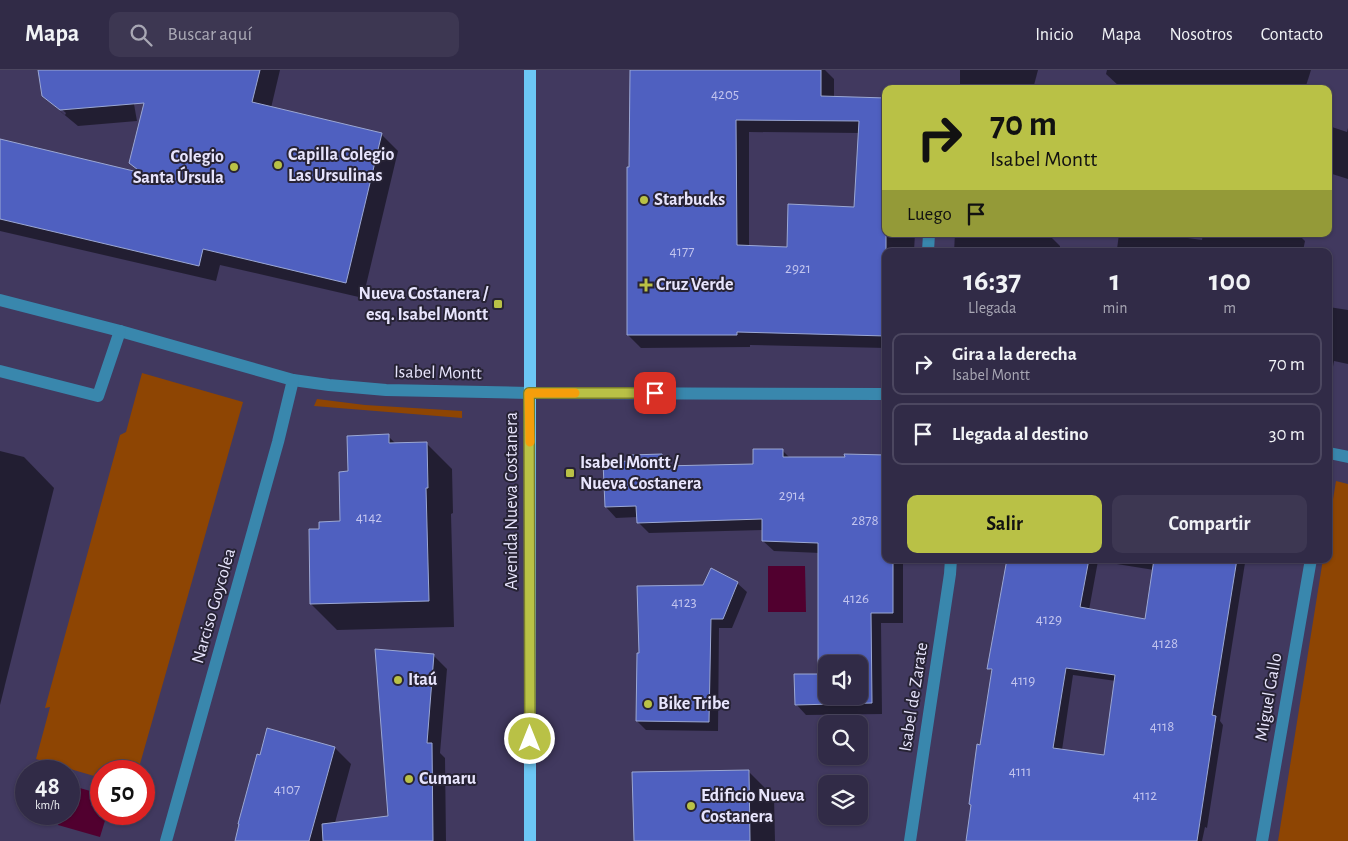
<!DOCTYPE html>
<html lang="es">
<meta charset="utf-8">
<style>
body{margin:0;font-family:"Alegreya Sans",sans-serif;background:#3d3752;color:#f1f3f6;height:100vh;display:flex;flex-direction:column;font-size:19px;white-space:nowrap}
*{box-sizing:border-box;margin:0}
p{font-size:16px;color:#a8a7b4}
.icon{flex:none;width:28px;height:28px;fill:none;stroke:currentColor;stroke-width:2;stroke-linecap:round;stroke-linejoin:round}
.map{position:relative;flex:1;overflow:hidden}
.side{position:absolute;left:882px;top:178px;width:450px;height:315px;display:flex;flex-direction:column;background:#312b47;border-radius:10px;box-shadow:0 1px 4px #0004,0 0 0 1px #4c4760}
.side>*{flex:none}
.guide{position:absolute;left:882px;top:15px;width:450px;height:152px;border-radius:10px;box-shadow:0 1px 4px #0004,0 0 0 1px #4c4760;background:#b9c146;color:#111;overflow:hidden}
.controls{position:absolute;left:818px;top:585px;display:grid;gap:10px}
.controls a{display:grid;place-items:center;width:50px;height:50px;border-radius:10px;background:#312b47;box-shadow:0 1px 4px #0004,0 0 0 1px #4c4760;font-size:25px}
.speed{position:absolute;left:15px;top:690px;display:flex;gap:10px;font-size:25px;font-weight:700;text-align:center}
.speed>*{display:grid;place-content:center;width:65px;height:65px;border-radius:50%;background:#312b47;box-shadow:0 1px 4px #0004,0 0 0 1px #4c4760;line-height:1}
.speed small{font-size:12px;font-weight:400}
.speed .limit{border:8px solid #d22;background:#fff;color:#111}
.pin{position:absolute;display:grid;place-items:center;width:42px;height:42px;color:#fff;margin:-21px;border-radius:10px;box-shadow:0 2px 8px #0006}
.me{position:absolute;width:55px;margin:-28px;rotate:0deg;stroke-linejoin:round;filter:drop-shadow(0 0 4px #0008)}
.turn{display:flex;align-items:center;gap:18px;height:105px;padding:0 25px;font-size:22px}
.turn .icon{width:65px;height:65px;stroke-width:2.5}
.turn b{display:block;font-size:35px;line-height:42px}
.then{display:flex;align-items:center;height:48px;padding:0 25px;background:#0003;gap:10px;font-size:19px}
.eta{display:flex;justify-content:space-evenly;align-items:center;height:85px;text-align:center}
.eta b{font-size:30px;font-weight:600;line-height:35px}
.cta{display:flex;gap:10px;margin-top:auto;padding:10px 25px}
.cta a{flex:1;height:58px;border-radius:10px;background:#b9c146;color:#111;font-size:20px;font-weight:600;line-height:58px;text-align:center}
.cta a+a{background:#3d3752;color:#f1f3f6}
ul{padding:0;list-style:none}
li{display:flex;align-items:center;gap:15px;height:62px;margin:0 10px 8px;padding:0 15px;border:2px solid #4c4760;border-radius:10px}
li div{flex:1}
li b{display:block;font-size:19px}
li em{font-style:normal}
header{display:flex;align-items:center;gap:30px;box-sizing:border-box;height:70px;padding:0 25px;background:#312b47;border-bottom:1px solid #4c4760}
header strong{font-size:24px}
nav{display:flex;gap:28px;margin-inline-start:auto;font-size:18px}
.search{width:350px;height:45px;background:#3d3752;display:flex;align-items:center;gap:12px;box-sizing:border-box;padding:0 18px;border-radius:10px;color:#a8a7b4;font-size:19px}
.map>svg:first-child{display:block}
.green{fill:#8e4503}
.water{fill:#51002f}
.shadow{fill:#0007;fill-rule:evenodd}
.building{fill:#4f60c0;stroke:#9ba7d3;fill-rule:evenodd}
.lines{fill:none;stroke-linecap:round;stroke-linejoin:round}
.minor{stroke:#3987ad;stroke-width:12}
.major{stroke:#6cc6f4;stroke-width:12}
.route-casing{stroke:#787d2e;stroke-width:12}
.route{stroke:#b9c146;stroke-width:9}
.slow{stroke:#f59e0b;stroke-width:9}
.poi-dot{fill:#b9c146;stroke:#272335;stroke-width:2}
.labels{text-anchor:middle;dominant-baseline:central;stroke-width:4;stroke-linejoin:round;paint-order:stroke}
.number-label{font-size:15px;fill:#c2c4ee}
.poi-label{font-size:18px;font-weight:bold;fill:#e8e5fd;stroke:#272335;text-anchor:start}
.street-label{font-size:18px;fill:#e8e5fd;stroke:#272335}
</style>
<header>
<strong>Mapa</strong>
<div class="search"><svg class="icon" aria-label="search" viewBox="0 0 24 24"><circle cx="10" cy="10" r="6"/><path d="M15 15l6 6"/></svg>Buscar aquí</div>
<nav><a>Inicio</a><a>Mapa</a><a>Nosotros</a><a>Contacto</a></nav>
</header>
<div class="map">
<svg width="1348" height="771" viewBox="0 0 1348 771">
<rect width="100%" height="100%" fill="#41395f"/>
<g class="green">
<polygon points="142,303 243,332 138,701 101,701 101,708 36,689 50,637 45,638 120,365 126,362"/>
<polygon points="317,329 365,335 462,341 462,348 314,336"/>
<polygon points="1336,411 1348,414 1348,771 1278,771 1323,489 1329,489 1329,454"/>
</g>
<g class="water">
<polygon points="768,496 805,496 806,542 768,542"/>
<polygon points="69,715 101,724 101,744 107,744 100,767 58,755 62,744 69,744"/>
</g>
<g class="shadow">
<path d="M40,0H128L137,51L78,56L61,42L44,25ZM58,36L66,43L65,45L58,39Z"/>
<polygon points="153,0 280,0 271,38 381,64 398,81 363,228 220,195 216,211 0,161 0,70 142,104 131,93"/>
<path d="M631,0H825L834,9V27L886,30V164H915L914,181H886V278L750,275V277L641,278L628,265ZM749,62L859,63L855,138L788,178L749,177Z"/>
<polygon points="960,0 1038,0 1033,19 960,19"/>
<polygon points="1107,0 1311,0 1305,19 1123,19 1120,17 1106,4"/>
<polygon points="1329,56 1347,62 1348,58 1348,109 1329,103"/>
<polygon points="955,164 1049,165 1060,176 1060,181 954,181"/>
<polygon points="1119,164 1159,164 1202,170 1203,164 1298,164 1305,171 1303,181 1105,181 1105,177 1117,179"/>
<polygon points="1329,237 1348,240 1348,294 1334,291 1331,308 1329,307"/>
<polygon points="388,366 396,374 426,373 452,399 453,443 451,444 454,557 337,560 311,534 321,460 342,453 349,402"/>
<polygon points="0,381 24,387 54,418 0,635"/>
<path d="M783,381L790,388H846V385L886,386V489H903V553H881L882,644L806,645L796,634L820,605V483L774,481L763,471V460L649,463L638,452V447L616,448L606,437L632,392L662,385L672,396L755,395ZM826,594H859V626H826Z"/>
<path d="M1004,489H1241L1245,493L1220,651L1223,655L1207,758L1205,757L1202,771H967L972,736L970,734L982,676L992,602L989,598L1008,490ZM1098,491L1154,500L1146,550L1089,540ZM1073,605L1116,611L1105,686L1062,680Z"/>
<polygon points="737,513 747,522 732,558 719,558 718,661 646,660 637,651 703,517"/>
<polygon points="433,585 447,599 440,683 445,688 446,771 354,771 389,747"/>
<polygon points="335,678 351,694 330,771 236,771 240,755"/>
<polygon points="748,701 774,727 775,771 635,771"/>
</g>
<g class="building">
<polygon points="38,0 260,0 252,32 382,63 346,213 203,179 199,196 0,149 0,69 142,103 129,93 144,33 60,40 42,26"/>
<path d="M630,0H821V26L886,28V266L737,262V265H627V97H629ZM736,50L859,51L854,137L788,134L787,177L737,175Z"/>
<polygon points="389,364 389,373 427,372 428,418 426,418 429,531 310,534 309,459 319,459 319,452 340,451 339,402 348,401 347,366"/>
<path d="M753,379H783V387H845L844,384L886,385V489H893V543H871L872,633L795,635L794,604H818V473L762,471V449L637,453L636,436L605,437L603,392L631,391V385L662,384V396L753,394ZM826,594H859V626H826Z"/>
<path d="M1007,489H1089L1080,537L1145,549L1154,489H1237L1212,645L1216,646L1197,771H966L971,735L969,734L977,674L980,675L992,599H987ZM1066,598L1115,605L1104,685L1053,678Z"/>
<polygon points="711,498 738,512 723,549 711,549 709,652 636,651 637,583 639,583 637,516 703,515"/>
<polygon points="375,579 434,584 427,673 432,673 433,771 323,771 322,754 388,746"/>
<polygon points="267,658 335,677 309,771 235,771 239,754 238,754 257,684 260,685"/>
<polygon points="749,700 750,771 634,771 632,702"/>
</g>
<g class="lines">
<g class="minor">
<polyline points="928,181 929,164"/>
<polyline points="0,230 120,261 293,310 329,315 386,320 529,323 886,324"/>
<polyline points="0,301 98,326 120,261"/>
<polyline points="1329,383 1348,387"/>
<polyline points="166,771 278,372 293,310"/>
<polyline points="910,771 950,504 951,489"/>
<polyline points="1262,771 1311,489"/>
</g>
<polyline class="major" points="530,0 530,771"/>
</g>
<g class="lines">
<g class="route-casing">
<polyline id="route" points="530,669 529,323 655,323"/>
</g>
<use href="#route" class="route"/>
<polyline class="slow" points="530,372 529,323 575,323"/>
</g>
<g class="poi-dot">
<circle cx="278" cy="95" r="5"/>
<circle cx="234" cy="97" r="5"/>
<circle cx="644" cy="130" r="5"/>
<path d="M643.5 207.5h5v5h5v5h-5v5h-5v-5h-5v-5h5z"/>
<rect x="493" y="229" width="10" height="10" rx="2.5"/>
<rect x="565" y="398" width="10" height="10" rx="2.5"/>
<circle cx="398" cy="610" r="5"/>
<circle cx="648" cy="634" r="5"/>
<circle cx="409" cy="709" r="5"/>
<circle cx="691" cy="736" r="5"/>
</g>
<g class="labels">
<g class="number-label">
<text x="725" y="24">4205</text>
<text x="682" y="181">4177</text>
<text x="798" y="198">2921</text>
<text x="792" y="425">2914</text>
<text x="369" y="447">4142</text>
<text x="865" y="450">2878</text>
<text x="856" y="528">4126</text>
<text x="684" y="532">4123</text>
<text x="1049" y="549">4129</text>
<text x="1165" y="573">4128</text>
<text x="1023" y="610">4119</text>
<text x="1162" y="656">4118</text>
<text x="1020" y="701">4111</text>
<text x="287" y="719">4107</text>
<text x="1145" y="725">4112</text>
</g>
<g class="poi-label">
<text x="288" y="85">Capilla Colegio<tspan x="288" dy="21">Las Ursulinas</tspan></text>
<text x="224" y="87" text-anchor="end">Colegio<tspan x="224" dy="21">Santa Úrsula</tspan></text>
<text x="654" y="130">Starbucks</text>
<text x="656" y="215">Cruz Verde</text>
<text x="488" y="224" text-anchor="end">Nueva Costanera /<tspan x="488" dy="21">esq. Isabel Montt</tspan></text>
<text x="580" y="393">Isabel Montt /<tspan x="580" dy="21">Nueva Costanera</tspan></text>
<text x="408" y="610">Itaú</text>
<text x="658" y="634">Bike Tribe</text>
<text x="419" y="709">Cumaru</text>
<text x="701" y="726">Edificio Nueva<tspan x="701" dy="21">Costanera</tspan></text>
</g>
<g class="street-label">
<text transform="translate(438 303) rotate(1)">Isabel Montt</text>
<text transform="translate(512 431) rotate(-90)">Avenida Nueva Costanera</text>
<text transform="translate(214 536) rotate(-74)">Narciso Goycolea</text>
<text transform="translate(914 627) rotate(-81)">Isabel de Zarate</text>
<text transform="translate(1269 627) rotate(-80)">Miguel Gallo</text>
</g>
</g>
</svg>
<div class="controls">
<a><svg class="icon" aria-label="sound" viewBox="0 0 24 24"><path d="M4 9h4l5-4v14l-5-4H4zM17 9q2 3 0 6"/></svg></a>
<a><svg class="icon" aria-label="search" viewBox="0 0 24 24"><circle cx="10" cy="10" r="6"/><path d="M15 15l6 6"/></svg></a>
<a><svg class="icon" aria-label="layers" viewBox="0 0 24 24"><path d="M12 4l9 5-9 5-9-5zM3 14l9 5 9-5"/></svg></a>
</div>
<div class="speed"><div>48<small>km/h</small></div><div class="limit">50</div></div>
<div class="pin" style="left:655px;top:323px;background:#d93025"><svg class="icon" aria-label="arrive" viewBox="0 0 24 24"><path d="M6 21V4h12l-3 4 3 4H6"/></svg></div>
<svg class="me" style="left:530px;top:669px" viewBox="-20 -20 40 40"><circle r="17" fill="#b9c146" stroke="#fff" stroke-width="3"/><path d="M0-11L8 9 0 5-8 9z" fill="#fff"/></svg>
<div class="guide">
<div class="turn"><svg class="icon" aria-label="right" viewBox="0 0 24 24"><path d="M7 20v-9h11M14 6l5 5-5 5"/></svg><div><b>70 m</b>Isabel Montt</div></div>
<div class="then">Luego<svg class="icon" aria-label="arrive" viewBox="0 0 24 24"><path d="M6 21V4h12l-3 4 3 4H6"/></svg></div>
</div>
<section class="side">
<div class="eta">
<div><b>16:37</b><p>Llegada</p></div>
<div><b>1</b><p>min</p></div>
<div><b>100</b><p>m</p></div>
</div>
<ul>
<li><svg class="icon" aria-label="right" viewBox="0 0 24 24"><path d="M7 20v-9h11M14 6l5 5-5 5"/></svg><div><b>Gira a la derecha</b><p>Isabel Montt</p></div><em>70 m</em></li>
<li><svg class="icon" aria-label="arrive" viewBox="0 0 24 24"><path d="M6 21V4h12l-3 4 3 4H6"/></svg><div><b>Llegada al destino</b></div><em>30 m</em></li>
</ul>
<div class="cta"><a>Salir</a><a>Compartir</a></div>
</section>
</div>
